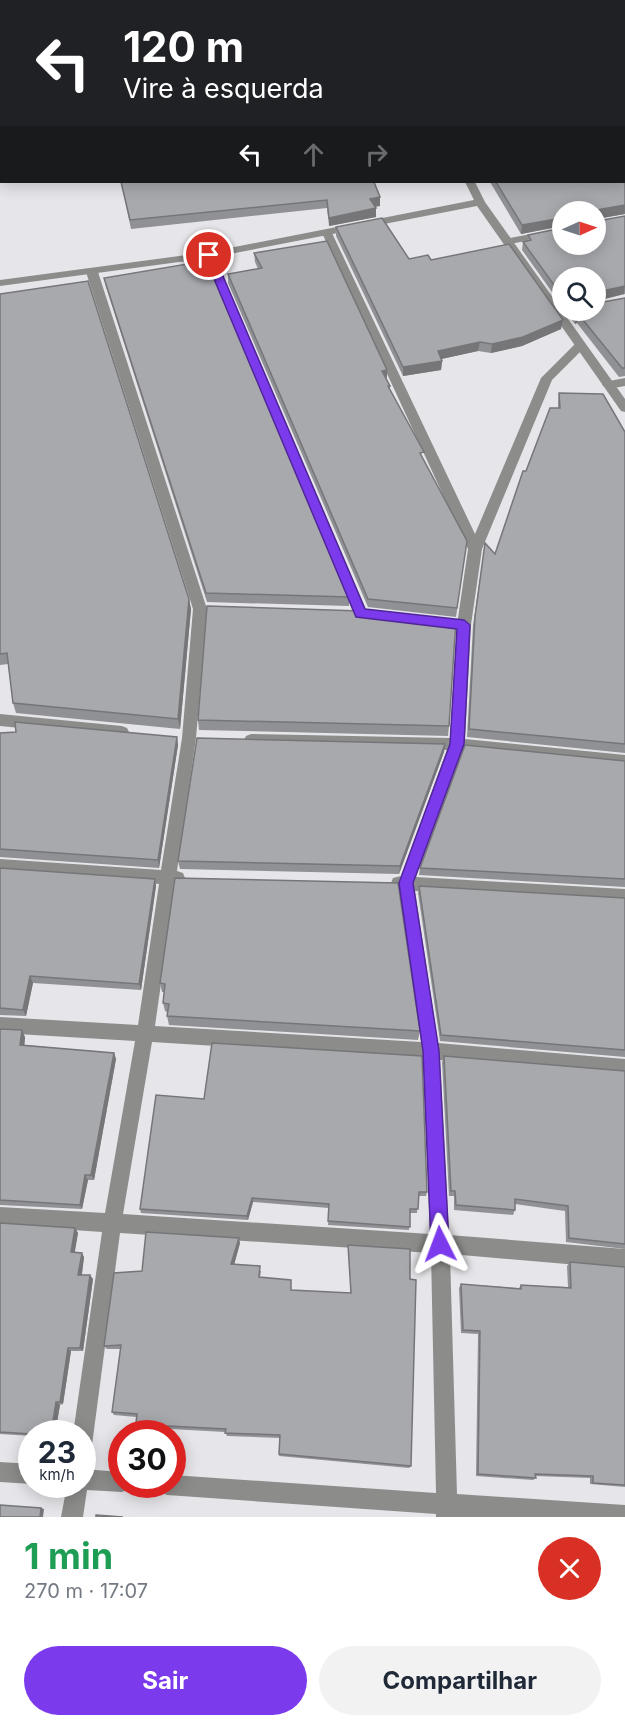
<!DOCTYPE html>
<html lang="pt">
<meta charset="utf-8">
<style>
body{margin:0;font-family:Inter,sans-serif;background:#f2f2f3;color:#1f2937;height:100vh;display:flex;flex-direction:column;font-size:22px;white-space:nowrap}
*{box-sizing:border-box;margin:0}
p{font-size:20px;color:#747a83}
.icon{flex:none;width:33px;height:33px;fill:none;stroke:currentColor;stroke-width:2;stroke-linecap:round;stroke-linejoin:round}
.map{position:relative;height:1517px;overflow:hidden}
.panel{display:flex;flex-direction:column;background:#fff;flex:1}
.panel>*{flex:none}
.top-card{position:absolute;left:0px;top:0px;width:626px;height:183px;box-shadow:0 3px 15px #0003;background:#202124;color:#fff;overflow:hidden}
.needle{width:39px;rotate:87deg}
.fabs{position:absolute;left:552px;top:201px;display:grid;gap:12px}
.fabs a{display:grid;place-items:center;width:54px;height:54px;border-radius:50%;background:#fff;box-shadow:0 3px 15px #0003;font-size:30px}
.speed{position:absolute;left:18px;top:1420px;display:flex;gap:12px;font-size:30px;font-weight:700;text-align:center}
.speed>*{display:grid;place-content:center;width:78px;height:78px;border-radius:50%;background:#fff;box-shadow:0 3px 15px #0003;line-height:1}
.speed small{font-size:15px;font-weight:400}
.speed .limit{border:9px solid #d22;background:#fff;color:#111}
.pin{position:absolute;display:grid;place-items:center;width:51px;height:51px;color:#fff;margin:-26px;border:3px solid #fff;border-radius:50%;box-shadow:0 2px 6px #0007}
.me{position:absolute;width:66px;margin:-33px;rotate:357deg;stroke-linejoin:round;filter:drop-shadow(0 0 4px #0008)}
.turn{display:flex;align-items:center;gap:21px;height:126px;padding:0 24px;font-size:27px}
.turn .icon{width:78px;height:78px;stroke-width:2.5}
.turn b{display:block;font-size:42px;line-height:51px}
.lanes{display:flex;align-items:center;height:57px;padding:0 24px;background:#0003;justify-content:center;gap:30px;direction:ltr}
.lanes .off{opacity:.35}
.round{display:grid;place-items:center;flex:none;width:63px;height:63px;border-radius:32px;background:#f2f2f3}
.summary{display:flex;align-items:center;justify-content:space-between;height:102px;padding:0 24px}
h1{font-size:36px;font-weight:700;line-height:45px;color:#1e9e55}
.button{display:flex;gap:12px;margin-top:auto;padding:12px 24px}
.button a{flex:1;height:69px;border-radius:36px;background:#7c3aed;color:#fff;font-size:24px;font-weight:700;line-height:69px;text-align:center}
.button a+a{background:#f2f2f3;color:#1f2937}
.map>svg:first-child{display:block}
.lines{fill:none;stroke-linecap:round;stroke-linejoin:round}
.minor{fill:#8c8d8b;fill-rule:evenodd}
.tertiary{fill:#8c8d8b;fill-rule:evenodd}
.wall{fill:#909195}
.shaded-wall{fill:#767679}
.building{fill:#a8a9ad;stroke:#767679;stroke-width:1.5}
.route{fill:#7c3aed;stroke:#51269a;stroke-width:1.5}
</style>
<div class="map">
<svg width="625" height="1517" viewBox="0 0 625 1517">
<rect width="100%" height="100%" fill="#e6e6ea"/>
<g class="lines">
<g class="minor">
<polygon points="562,228 562,234 510,244 505,241 510,238"/>
<path d="M327,230L332,233L475,534L541,378L576,343L580,342L586,346L552,380L482,549L471,625L465,739L625,755V767L462,751L416,877L625,889V903L415,891L438,1043L625,1059V1075L440,1060L449,1235L625,1249V1269L450,1254L457,1494L625,1505V1517H436V1514L167,1495L160,1492L157,1485H172V1475L436,1493L431,1253L120,1233L92,1445L89,1452L82,1455V1434H73L102,1232L0,1225V1207L105,1213L135,1041L0,1033V1017L138,1025L159,884L0,873V859L161,870L182,738L193,609L86,272L88,270L92,269L98,272L207,609L196,738L177,871L183,873L185,878L183,883L175,885L155,1026L421,1042L399,890L393,888L391,883L393,878L401,876L447,750L251,746L246,744L244,740L246,736L251,734L450,738L457,625L468,549L322,233ZM152,1042L423,1059L430,1234L123,1214Z"/>
<polygon points="209,252 214,255 368,614 366,618 356,618 354,614 204,255"/>
<polygon points="562,308 562,310 574,310 557,317 551,313"/>
<polygon points="625,378 625,386 608,389 602,385 604,382"/>
<polygon points="0,714 122,726 127,728 129,732 127,736 122,738 0,726"/>
<polygon points="0,1462 32,1464 32,1484 0,1482"/>
<polygon points="82,1469 122,1472 122,1485 131,1485 129,1489 122,1492 87,1490 83,1517 61,1517 67,1485 82,1485"/>
</g>
<g class="tertiary">
<polygon points="19,0 37,0 18,2"/>
<polygon points="0,1 3,2 2,7 0,7"/>
<polygon points="465,182 475,182 485,202 625,399 625,412 621,411 477,206 209,258 0,286 0,280 209,252 474,200"/>
</g>
</g>
<g class="wall">
<polygon points="624,77 625,77 625,214 596,219 598,221 625,216 625,294 596,301 598,303 625,298 625,376 619,377 577,323 575,324 568,315 569,310 596,310 562,278 562,306 522,250 523,242 527,241 528,235 596,244 562,212 562,226 521,234 490,182 624,182"/>
<polygon points="121,182 374,182 380,206 375,207 376,217 329,226 327,208 131,229"/>
<polygon points="336,227 409,259 431,260 561,329 522,346 491,353 478,351 441,359 442,361 441,370 403,376 336,236"/>
<polygon points="254,253 387,379 390,386 390,389 423,459 467,541 456,617 368,607 228,283 228,274 258,269 255,262"/>
<polygon points="104,278 349,597 349,606 207,602 106,287"/>
<polygon points="0,294 189,599 191,609 180,729 16,713 13,703 8,664 0,665"/>
<polygon points="559,393 625,432 625,753 467,737 473,625 485,543 495,554 526,471 558,408 558,402"/>
<polygon points="198,720 449,726 448,736 199,730"/>
<polygon points="0,733 177,737 178,745 159,868 0,857"/>
<polygon points="445,744 444,752 399,874 180,869 178,861"/>
<polygon points="625,761 625,887 419,875 420,868"/>
<polygon points="0,868 155,879 156,886 141,990 33,983 26,1016 0,1015"/>
<polygon points="175,878 420,1031 418,1040 169,1025 167,1016 167,1012 165,1011 163,1003 164,992 162,992 160,983"/>
<polygon points="419,886 625,898 625,1057 440,1041 418,893"/>
<polygon points="0,1029 25,1037 24,1045 114,1053 116,1059 94,1180 88,1180 82,1209 0,1205"/>
<polygon points="444,1056 625,1071 625,1249 566,1242 565,1211 515,1204 515,1210 513,1215 454,1210 454,1196 449,1196 442,1062"/>
<polygon points="156,1095 427,1192 426,1196 418,1196 417,1213 410,1213 409,1230 328,1225 329,1208 278,1204 253,1202 248,1220 141,1213 140,1209"/>
<polygon points="0,1223 75,1228 78,1233 74,1253 84,1257 82,1275 93,1279 83,1351 71,1351 63,1404 60,1405 55,1434 32,1434 32,1436 0,1434"/>
<polygon points="240,1243 234,1264 261,1271 260,1277 291,1290 351,1293 348,1245 411,1466 409,1468 279,1456 280,1438 227,1436 225,1432 170,1429 170,1434 135,1434 136,1417 114,1415 112,1412 121,1349 107,1349 104,1346 142,1271"/>
<polygon points="570,1262 625,1267 625,1487 590,1484 590,1478 535,1476 536,1478 533,1480 476,1476 478,1334 461,1333 459,1288 461,1284 519,1288 521,1285 568,1287 567,1266"/>
</g>
<g class="shaded-wall">
<polygon points="380,197 380,206 370,207 370,199"/>
<polygon points="625,205 625,214 596,219 597,210"/>
<polygon points="376,208 376,217 329,226 329,218"/>
<polygon points="562,218 562,226 521,234 522,225"/>
<polygon points="625,286 624,294 596,301 597,292"/>
<polygon points="579,315 577,323 575,324 576,316"/>
<polygon points="563,320 561,329 522,346 491,353 492,344"/>
<polygon points="480,342 478,351 437,360 438,351"/>
<polygon points="442,361 441,370 403,376 403,367"/>
<polygon points="387,370 387,379 382,371"/>
<polygon points="189,599 191,609 180,729 178,719"/>
<polygon points="177,737 178,745 159,868 158,860"/>
<polygon points="445,744 444,752 399,874 400,866"/>
<polygon points="155,879 156,886 141,990 139,984"/>
<polygon points="30,976 33,983 26,1016 23,1010"/>
<polygon points="22,1030 25,1037 24,1051 20,1045"/>
<polygon points="114,1053 116,1059 94,1180 91,1175"/>
<polygon points="85,1175 88,1180 82,1209 80,1205"/>
<polygon points="252,1198 253,1202 248,1220 247,1216"/>
<polygon points="75,1228 78,1233 74,1257 71,1252"/>
<polygon points="239,1238 240,1243 233,1269 231,1264"/>
<polygon points="82,1253 84,1257 81,1279 78,1275"/>
<polygon points="90,1275 93,1279 83,1351 80,1348"/>
<polygon points="68,1348 71,1351 63,1404 60,1402"/>
<polygon points="56,1402 60,1405 55,1434 51,1434"/>
<polygon points="168,1426 170,1429 170,1434 167,1434"/>
<polygon points="41,1508 44,1509 43,1517 40,1517"/>
</g>
<g class="building">
<polygon points="185,0 335,0 336,2 186,2"/>
<polygon points="357,0 625,0 625,15 624,15 624,2 339,2"/>
<polygon points="2,17 2,99 0,100 0,19"/>
<polygon points="624,18 625,22 625,70 624,74"/>
<polygon points="624,77 625,77 625,130 624,134"/>
<polygon points="624,136 625,136 625,205 597,210 596,218 596,212 562,212 562,218 522,225 496,182 624,182"/>
<polygon points="121,182 374,182 380,197 370,199 376,208 329,218 327,200 130,220"/>
<polygon points="625,216 625,286 597,292 596,300 598,303 625,298 625,368 622,368 579,315 576,316 573,310 596,310 596,278 562,278 562,296 523,242 531,240 528,235 562,228 562,244 596,244 596,218 598,221"/>
<polygon points="382,218 409,259 428,255 431,260 509,244 563,320 523,337 492,344 480,342 438,351 442,361 403,367 336,227"/>
<polygon points="327,241 387,370 382,371 390,386 388,386 424,452 420,453 467,541 457,608 368,599 228,274 262,268 254,253"/>
<polygon points="193,263 199,278 213,275 349,597 206,593 104,278"/>
<polygon points="88,281 189,599 178,719 13,703 7,653 0,654 0,294"/>
<polygon points="559,393 603,394 625,432 625,744 469,729 475,617 485,543 495,554 523,471 526,471 550,408 560,408"/>
<polygon points="207,606 361,611 456,621 449,726 198,720"/>
<polygon points="15,722 177,737 158,860 0,849 0,733 16,732"/>
<polygon points="197,738 445,744 400,866 178,861"/>
<polygon points="465,745 625,761 625,879 420,868"/>
<polygon points="0,868 155,879 139,984 30,976 23,1010 0,1008"/>
<polygon points="175,878 398,883 420,1031 167,1016 169,1004 163,1003 165,984 160,983"/>
<polygon points="419,886 625,898 625,1050 441,1035"/>
<polygon points="0,1029 22,1030 20,1045 114,1053 91,1175 85,1175 80,1205 0,1200"/>
<polygon points="212,1043 422,1056 427,1192 419,1192 418,1209 410,1209 410,1227 328,1221 329,1204 278,1200 252,1198 247,1216 140,1209 156,1095 204,1099"/>
<polygon points="444,1056 625,1071 625,1244 569,1238 568,1206 515,1199 515,1210 456,1205 455,1191 451,1191"/>
<polygon points="0,1223 75,1228 71,1252 82,1253 78,1275 90,1275 80,1348 68,1348 60,1402 56,1402 51,1434 32,1434 0,1432"/>
<polygon points="146,1232 239,1238 231,1264 260,1266 259,1277 291,1280 291,1290 351,1293 348,1245 410,1249 410,1279 416,1280 411,1466 279,1454 280,1435 225,1433 226,1429 168,1426 167,1434 135,1434 137,1414 112,1412 121,1345 104,1346 114,1273 142,1271"/>
<polygon points="570,1262 625,1267 625,1485 593,1483 593,1476 535,1474 536,1478 478,1474 480,1331 463,1330 461,1284 521,1289 521,1285 571,1288"/>
<polygon points="0,1505 41,1508 40,1517 0,1517"/>
<polygon points="96,1515 123,1517 96,1517"/>
</g>
<polygon class="route" points="209,252 214,255 365,609 464,620 470,625 464,744 413,883 439,1051 449,1244 446,1250 440,1252 434,1250 431,1244 423,1051 399,883 450,744 457,629 356,617 204,255"/>
</svg>
<div class="fabs">
<a><svg class="needle" viewBox="-14 -14 28 28"><path d="M0-13l5 13h-10z" fill="#e53935"/><path d="M0 13l5-13h-10z" fill="#747a83"/></svg></a>
<a><svg class="icon" aria-label="search" viewBox="0 0 24 24"><circle cx="10" cy="10" r="6"/><path d="M15 15l6 6"/></svg></a>
</div>
<div class="speed"><div>23<small>km/h</small></div><div class="limit">30</div></div>
<div class="pin" style="left:209px;top:255px;background:#d93025"><svg class="icon" aria-label="arrive" viewBox="0 0 24 24"><path d="M6 21V4h12l-3 4 3 4H6"/></svg></div>
<svg class="me" style="left:440px;top:1244px" viewBox="-20 -20 40 40"><path d="M0-17L14 15 0 8-14 15z" fill="#7c3aed" stroke="#fff" stroke-width="4"/></svg>
<div class="top-card">
<div class="turn"><svg class="icon" aria-label="left" viewBox="0 0 24 24"><path d="M17 20v-9H6M10 6l-5 5 5 5"/></svg><div><b>120 m</b>Vire à esquerda</div></div>
<div class="lanes"><svg class="icon" aria-label="left" viewBox="0 0 24 24"><path d="M17 20v-9H6M10 6l-5 5 5 5"/></svg><svg class="icon off" aria-label="ahead" viewBox="0 0 24 24"><path d="M12 20V5M6 11l6-6 6 6"/></svg><svg class="icon off" aria-label="right" viewBox="0 0 24 24"><path d="M7 20v-9h11M14 6l5 5-5 5"/></svg></div>
</div>
</div>
<section class="panel">
<div class="summary"><div><h1>1 min</h1><p>270 m · 17:07</p></div><a class="round" style="background:#d93025;color:#fff"><svg class="icon" aria-label="close" viewBox="0 0 24 24"><path d="M6 6l12 12M18 6L6 18"/></svg></a></div>
<div class="button"><a>Sair</a><a>Compartilhar</a></div>
</section>
